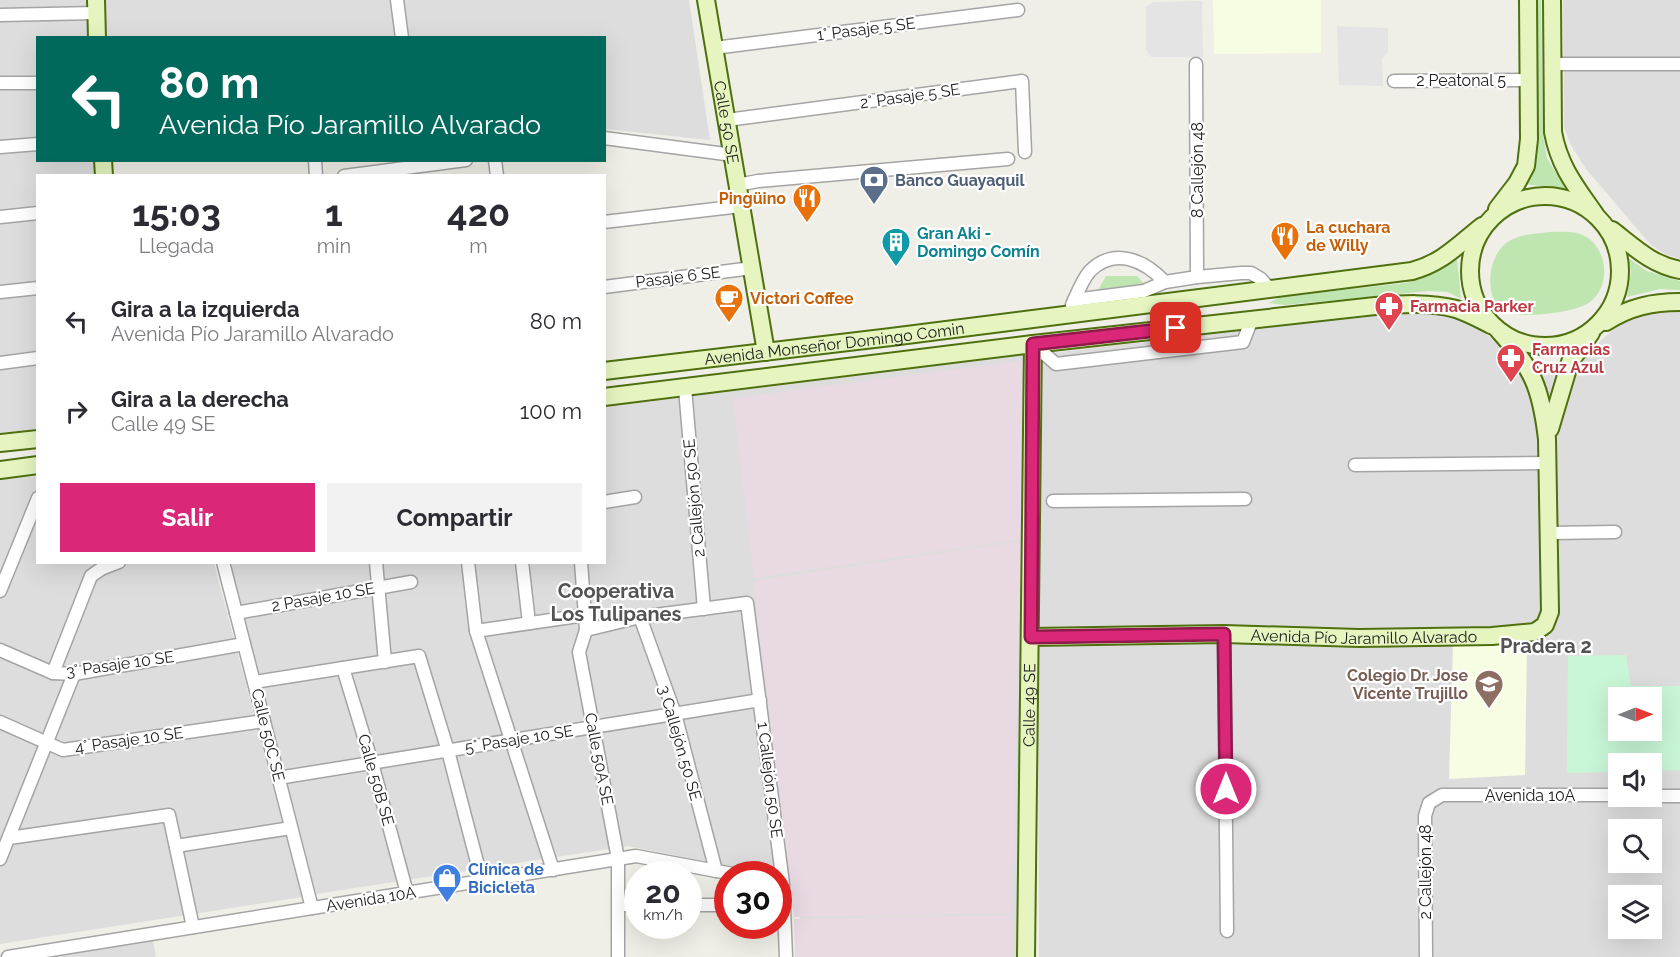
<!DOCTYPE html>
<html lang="es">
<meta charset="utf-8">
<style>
body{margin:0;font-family:Raleway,sans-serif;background:#f2f2f3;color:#2b2b33;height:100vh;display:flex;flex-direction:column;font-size:22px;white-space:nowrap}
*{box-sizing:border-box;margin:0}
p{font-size:20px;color:#7c7c81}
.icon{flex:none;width:33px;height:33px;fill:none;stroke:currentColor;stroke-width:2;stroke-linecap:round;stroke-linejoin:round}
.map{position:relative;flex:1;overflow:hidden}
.panel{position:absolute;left:36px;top:174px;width:570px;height:390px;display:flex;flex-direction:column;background:#fff;border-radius:0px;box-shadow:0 6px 24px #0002}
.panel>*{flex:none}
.banner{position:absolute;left:36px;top:36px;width:570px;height:126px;border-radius:0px;box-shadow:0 6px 24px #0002;background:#00695c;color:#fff;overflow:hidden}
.needle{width:39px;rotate:89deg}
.buttons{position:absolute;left:1608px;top:687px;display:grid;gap:12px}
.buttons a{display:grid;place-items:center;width:54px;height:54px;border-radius:0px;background:#fff;box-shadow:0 6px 24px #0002;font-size:30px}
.speed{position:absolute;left:624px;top:861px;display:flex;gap:12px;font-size:30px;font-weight:700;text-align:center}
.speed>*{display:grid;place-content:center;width:78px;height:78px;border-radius:50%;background:#fff;box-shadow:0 6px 24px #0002;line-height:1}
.speed small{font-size:15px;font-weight:400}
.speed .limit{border:9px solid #d22;background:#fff;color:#111}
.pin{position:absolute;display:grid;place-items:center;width:51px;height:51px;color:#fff;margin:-26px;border-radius:12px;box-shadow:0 3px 9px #0006}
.me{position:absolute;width:66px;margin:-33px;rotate:0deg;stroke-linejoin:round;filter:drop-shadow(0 0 4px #0008)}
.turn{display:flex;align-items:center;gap:21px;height:126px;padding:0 24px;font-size:27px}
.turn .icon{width:78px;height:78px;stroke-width:2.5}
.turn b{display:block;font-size:42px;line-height:51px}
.eta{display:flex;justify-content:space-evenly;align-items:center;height:102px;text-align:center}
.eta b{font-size:36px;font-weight:700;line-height:42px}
.action{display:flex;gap:12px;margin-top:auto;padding:12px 24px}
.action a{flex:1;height:69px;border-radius:0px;background:#db2777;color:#fff;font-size:24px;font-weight:700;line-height:69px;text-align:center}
.action a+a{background:#f2f2f3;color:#2b2b33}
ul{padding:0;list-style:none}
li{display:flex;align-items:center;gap:18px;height:90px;padding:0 24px}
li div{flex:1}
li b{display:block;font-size:22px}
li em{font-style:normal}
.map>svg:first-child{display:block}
.residential{fill:#dedddd;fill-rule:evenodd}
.industrial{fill:#e8d9e2}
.education{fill:#f7fde3}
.grass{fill:#bfe5b1}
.park{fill:#c8f6d6;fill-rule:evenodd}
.parking{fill:#e4e4e4}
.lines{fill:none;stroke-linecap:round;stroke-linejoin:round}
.street-casing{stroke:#a4a4a4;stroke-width:15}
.secondary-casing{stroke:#4f700e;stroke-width:20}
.street{stroke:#fff;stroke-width:12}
.secondary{stroke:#e6f5c0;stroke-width:16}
.route-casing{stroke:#8e194d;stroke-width:15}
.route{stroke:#db2777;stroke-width:10}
.labels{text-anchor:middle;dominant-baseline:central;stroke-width:4.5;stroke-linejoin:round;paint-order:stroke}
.street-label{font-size:16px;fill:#202020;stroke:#fff}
.service-label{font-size:16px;font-weight:bold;fill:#4e5e75;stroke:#fff;text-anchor:start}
.food-label{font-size:16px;font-weight:bold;fill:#c56008;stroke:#fff;text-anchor:start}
.culture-label{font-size:16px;font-weight:bold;fill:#0d838f;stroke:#fff;text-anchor:start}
.health-label{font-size:16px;font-weight:bold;fill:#be3a42;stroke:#fff;text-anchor:start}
.education-label{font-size:16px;font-weight:bold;fill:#785e54;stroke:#fff;text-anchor:end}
.shop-label{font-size:16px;font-weight:bold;fill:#366cbe;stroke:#fff;text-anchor:start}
.quarter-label{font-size:20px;font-weight:bold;fill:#535353;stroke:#fff}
</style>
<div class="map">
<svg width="1680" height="957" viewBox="0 0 1680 957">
<rect width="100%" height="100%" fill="#f0efe7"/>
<g class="residential">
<polygon points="0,0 91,0 93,37 38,38 38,160 100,161 101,175 38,176 37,429 0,433"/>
<polygon points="102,0 689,0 710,140 605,129 604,38 102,37"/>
<polygon points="1563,0 1680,0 1680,259 1665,254 1651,245 1586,169 1571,145 1564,128"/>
<path d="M1656,309L1680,310V957H1039L1038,645L1043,354L1413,310L1455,315L1478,327L1518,362L1549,365L1585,355L1614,329L1633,315ZM1618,698H1652V730H1618ZM1618,764H1652V796H1618ZM1618,830H1652V862H1618ZM1618,896H1652V928H1618Z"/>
<polygon points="1026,352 1018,957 801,957 801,928 795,879 628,846 316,894 230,563 604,562 605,404"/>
<polygon points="37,476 38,562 214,563 302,897 0,944 0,480"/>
<polygon points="153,939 156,957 42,957"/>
</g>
<g class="industrial">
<polygon points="1027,360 1024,539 754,578 733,398"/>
<polygon points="1022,541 1011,913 794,917 754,581"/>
<polygon points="1012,915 1012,957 795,957 794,919"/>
</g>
<g class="education">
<polygon points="1213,0 1321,0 1321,53 1214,54"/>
<polygon points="1453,644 1527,644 1525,775 1449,779"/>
</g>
<g class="grass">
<polygon points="1535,0 1541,0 1543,134 1547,158 1566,190 1525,184"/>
<path d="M1549,232C1559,232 1570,231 1580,234C1607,243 1613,285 1590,302C1578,311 1544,315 1528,315C1520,315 1509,314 1502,309C1483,295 1489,257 1505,244C1517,234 1534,234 1549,232Z"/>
<path d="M1457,258L1461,299L1448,292L1429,291L1285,305L1268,303L1281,297L1405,283C1426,278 1440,271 1457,258Z"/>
<polygon points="1628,258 1647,271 1680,281 1680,290 1660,289 1627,297 1631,272"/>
<polygon points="1106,276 1137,276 1146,286 1097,292"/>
</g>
<path class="park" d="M1626,655L1631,686H1680V770L1652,771V764H1618V772L1567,773L1568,656ZM1618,698H1652V730H1618Z"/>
<g class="parking">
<polygon points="1202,1 1203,57 1151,57 1146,50 1146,7 1153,2"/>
<polygon points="1337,26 1388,28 1388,53 1382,58 1383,86 1339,85"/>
</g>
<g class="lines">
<g class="street-casing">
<g id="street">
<polyline points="397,0 402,38"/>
<polyline points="0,15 96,13"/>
<polyline points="714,48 1018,10"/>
<polyline points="1196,64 1197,277"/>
<polyline points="1552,64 1680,64"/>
<polyline points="1394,81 1528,80"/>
<polyline points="0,83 38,83"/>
<polyline points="727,120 1022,81 1025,152"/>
<polyline points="604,138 733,155"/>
<polyline points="0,147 38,144"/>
<polyline points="315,160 316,176"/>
<polyline points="495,160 497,176"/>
<polyline points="344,176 466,160"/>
<polyline points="737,185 758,181 1008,159"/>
<polyline points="0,217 38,213"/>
<polyline points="604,222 741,206"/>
<polyline points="604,287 752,268"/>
<polyline points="0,292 38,288"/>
<polyline points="1074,300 1144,291 1165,282 1197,277 1241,273 1251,273 1261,279 1269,288"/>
<path d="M1072,305C1077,294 1082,280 1090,271C1115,246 1145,261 1165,282"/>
<polyline points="1033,344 1056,364 1243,342 1252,319"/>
<polyline points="0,363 38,358"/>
<polyline points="685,388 704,609"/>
<polyline points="1355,465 1547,463"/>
<polyline points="1053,501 1245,499"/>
<polyline points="604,502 635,497"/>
<polyline points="1549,533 1615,532"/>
<polyline points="223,562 312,908"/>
<polyline points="376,562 385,662"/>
<polyline points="468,562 476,631 553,870"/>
<polyline points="522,562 529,623"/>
<polyline points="581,562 586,630 579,652 618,859 618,957"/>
<polyline points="0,591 38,498"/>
<polyline points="236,613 411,582"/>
<polyline points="640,617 675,714 716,871"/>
<polyline points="586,630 640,617 747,603 783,884 786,957"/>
<polyline points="476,631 585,615"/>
<polyline points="1224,634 1227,931"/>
<polyline points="0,650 53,673 74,674 244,644"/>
<polyline points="343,668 372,763 407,893"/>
<polyline points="53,673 91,576 101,569 119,562"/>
<polyline points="254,682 419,656 448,751 482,881"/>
<polyline points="0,722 63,750 264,721"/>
<polyline points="278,778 760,700"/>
<polyline points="1652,796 1680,796"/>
<polyline points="9,838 169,815 193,927"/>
<polyline points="176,846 291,828"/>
<polyline points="0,859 74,674"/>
<polyline points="620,905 638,905"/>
<polyline points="688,905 728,905"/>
<polyline points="8,957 636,856 733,874"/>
<polyline points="1426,957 1425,816 1429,803 1442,795 1618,795"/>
</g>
</g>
<g class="secondary-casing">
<g id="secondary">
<polyline points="96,0 97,38"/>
<path id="s1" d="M706,0L766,352"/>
<path d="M1552,0L1553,132C1559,166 1576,187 1595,214"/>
<polyline points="103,160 104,176"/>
<circle cx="1545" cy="271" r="75"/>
<polyline points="1497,209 1517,183 1526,166 1529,139 1528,0"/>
<path d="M1612,230C1634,247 1652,265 1680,270"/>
<path d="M1606,322C1630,307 1652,302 1680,302"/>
<path id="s2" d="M604,371L891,337L1412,271C1442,263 1458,245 1482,226"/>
<path d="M604,397L1033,344L1375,306C1402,304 1430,302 1456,309C1468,313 1479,319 1491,325"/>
<polyline points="1550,429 1570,362 1591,333"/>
<polyline points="0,443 38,439"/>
<polyline points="0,470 38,465"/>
<path id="s3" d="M1031,637L1224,634L1359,638L1492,636L1535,632L1545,625L1550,612L1547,439C1541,388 1533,369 1499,331"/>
<path id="s4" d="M1026,957L1033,344"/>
</g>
</g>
<use href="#street" class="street"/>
<use href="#secondary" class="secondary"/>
</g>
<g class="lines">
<g class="route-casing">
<polyline id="route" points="1176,328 1033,344 1031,637 1224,634 1226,789"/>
</g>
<use href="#route" class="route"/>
</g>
<defs>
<g id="bank-pin" transform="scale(1.5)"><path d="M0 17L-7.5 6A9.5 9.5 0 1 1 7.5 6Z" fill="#5c6f8a" stroke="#fff"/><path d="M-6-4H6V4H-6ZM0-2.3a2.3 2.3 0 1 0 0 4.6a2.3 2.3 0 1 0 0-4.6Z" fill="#fff"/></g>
<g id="restaurant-pin" transform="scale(1.5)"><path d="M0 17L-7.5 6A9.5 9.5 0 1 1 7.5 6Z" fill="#e8710a" stroke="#fff"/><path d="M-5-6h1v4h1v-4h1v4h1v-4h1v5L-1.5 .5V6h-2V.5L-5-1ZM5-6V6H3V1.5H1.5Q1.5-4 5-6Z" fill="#fff"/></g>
<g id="building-pin" transform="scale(1.5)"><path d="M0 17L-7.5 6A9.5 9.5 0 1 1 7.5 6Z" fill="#0f9aa8" stroke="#fff"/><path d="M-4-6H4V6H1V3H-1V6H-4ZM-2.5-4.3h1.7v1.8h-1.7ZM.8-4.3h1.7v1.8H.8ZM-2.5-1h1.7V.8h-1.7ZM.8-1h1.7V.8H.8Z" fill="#fff"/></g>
<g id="cafe-pin" transform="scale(1.5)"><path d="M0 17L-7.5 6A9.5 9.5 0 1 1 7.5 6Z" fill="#e8710a" stroke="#fff"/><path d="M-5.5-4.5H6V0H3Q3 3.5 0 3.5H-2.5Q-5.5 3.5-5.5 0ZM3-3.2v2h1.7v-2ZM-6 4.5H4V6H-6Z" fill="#fff"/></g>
<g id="pharmacy-pin" transform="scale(1.5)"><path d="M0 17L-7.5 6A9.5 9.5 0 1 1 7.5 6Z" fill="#e0444e" stroke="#fff"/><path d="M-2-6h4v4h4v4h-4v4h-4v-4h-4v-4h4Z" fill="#fff"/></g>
<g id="school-pin" transform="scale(1.5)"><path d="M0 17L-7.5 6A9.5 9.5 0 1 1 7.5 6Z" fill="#8d6e63" stroke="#fff"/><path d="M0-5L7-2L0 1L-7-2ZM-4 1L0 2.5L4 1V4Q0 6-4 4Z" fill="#fff"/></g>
<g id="shop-pin" transform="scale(1.5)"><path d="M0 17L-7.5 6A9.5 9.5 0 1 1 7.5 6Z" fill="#3f7fe0" stroke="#fff"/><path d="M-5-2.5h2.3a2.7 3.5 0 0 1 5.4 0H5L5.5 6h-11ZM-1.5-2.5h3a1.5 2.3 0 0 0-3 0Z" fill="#fff"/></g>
</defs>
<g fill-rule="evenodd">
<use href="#bank-pin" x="874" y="180"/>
<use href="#restaurant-pin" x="807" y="198"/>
<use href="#restaurant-pin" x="1285" y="236"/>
<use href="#building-pin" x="896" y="242"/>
<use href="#cafe-pin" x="729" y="298"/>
<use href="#pharmacy-pin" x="1389" y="306"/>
<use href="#pharmacy-pin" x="1511" y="358"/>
<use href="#school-pin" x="1489" y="684"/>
<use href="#shop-pin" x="447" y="878"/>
</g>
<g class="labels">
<g class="street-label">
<text transform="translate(866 29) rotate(-7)">1° Pasaje 5 SE</text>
<text x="1461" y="80">2 Peatonal 5</text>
<text transform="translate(910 96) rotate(-8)">2° Pasaje 5 SE</text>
<text stroke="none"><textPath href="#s1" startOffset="124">Calle 50 SE</textPath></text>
<text transform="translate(1197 170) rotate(-90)">8 Callejón 48</text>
<text transform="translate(678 277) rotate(-7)">Pasaje 6 SE</text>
<text stroke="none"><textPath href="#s2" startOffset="232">Avenida Monseñor Domingo Comin</textPath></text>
<text transform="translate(694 498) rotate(-95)">2 Callejón 50 SE</text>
<text transform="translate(323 597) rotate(-10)">2 Pasaje 10 SE</text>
<text stroke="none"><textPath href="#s3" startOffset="333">Avenida Pío Jaramillo Alvarado</textPath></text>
<text transform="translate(120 664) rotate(-8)">3° Pasaje 10 SE</text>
<text stroke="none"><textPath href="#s4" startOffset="252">Calle 49 SE</textPath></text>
<text transform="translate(268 735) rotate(76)">Calle 50C SE</text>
<text transform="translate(519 739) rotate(-9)">5° Pasaje 10 SE</text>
<text transform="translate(129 740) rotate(-8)">4° Pasaje 10 SE</text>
<text transform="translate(680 743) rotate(74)">3 Callejón 50 SE</text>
<text transform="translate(599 759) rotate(79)">Calle 50A SE</text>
<text transform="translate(376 780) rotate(74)">Calle 50B SE</text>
<text transform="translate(770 780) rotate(83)">1 Callejón 50 SE</text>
<text x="1530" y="795">Avenida 10A</text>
<text transform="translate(1425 872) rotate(-90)">2 Callejón 48</text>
<text transform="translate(371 899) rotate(-9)">Avenida 10A</text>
</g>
<g class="service-label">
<text x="895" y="180">Banco Guayaquil</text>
</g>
<g class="food-label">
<text x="786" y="198" text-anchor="end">Pingüino</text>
<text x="1306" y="227">La cuchara<tspan x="1306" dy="18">de Willy</tspan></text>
<text x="750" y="298">Victori Coffee</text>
</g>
<g class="culture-label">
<text x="917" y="233">Gran Aki -<tspan x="917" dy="18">Domingo Comín</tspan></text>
</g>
<g class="health-label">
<text x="1410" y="306">Farmacia Parker</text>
<text x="1532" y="349">Farmacias<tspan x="1532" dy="18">Cruz Azul</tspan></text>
</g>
<g class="education-label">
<text x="1468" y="675">Colegio Dr. Jose<tspan x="1468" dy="18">Vicente Trujillo</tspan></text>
</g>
<g class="shop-label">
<text x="468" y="869">Clínica de<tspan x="468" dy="18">Bicicleta</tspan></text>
</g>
<g class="quarter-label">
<text x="616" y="591">Cooperativa<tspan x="616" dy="23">Los Tulipanes</tspan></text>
<text x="1546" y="646">Pradera 2</text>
</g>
</g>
</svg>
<div class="buttons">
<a><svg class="needle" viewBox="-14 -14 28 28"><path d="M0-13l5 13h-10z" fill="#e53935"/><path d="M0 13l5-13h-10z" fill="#7c7c81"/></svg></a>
<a><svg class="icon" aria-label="sound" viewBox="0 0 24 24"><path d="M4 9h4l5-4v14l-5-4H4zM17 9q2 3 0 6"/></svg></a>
<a><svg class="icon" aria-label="search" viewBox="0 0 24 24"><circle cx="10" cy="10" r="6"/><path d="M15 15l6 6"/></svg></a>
<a><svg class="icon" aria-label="layers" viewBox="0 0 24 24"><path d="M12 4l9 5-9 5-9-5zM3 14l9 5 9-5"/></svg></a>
</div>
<div class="speed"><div>20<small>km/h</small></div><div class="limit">30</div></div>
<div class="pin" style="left:1176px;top:328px;background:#d93025"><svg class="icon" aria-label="arrive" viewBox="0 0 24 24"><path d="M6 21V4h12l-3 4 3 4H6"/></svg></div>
<svg class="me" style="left:1226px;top:789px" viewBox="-20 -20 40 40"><circle r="17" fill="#db2777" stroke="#fff" stroke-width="3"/><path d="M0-11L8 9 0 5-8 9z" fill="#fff"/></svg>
<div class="banner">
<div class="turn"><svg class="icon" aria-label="left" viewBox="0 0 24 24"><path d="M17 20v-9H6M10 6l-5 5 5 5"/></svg><div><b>80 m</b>Avenida Pío Jaramillo Alvarado</div></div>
</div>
<section class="panel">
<div class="eta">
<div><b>15:03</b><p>Llegada</p></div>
<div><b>1</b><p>min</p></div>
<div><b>420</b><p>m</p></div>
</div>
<ul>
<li><svg class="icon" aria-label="left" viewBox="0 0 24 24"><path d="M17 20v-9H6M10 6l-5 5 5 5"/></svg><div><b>Gira a la izquierda</b><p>Avenida Pío Jaramillo Alvarado</p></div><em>80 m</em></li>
<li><svg class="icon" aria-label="right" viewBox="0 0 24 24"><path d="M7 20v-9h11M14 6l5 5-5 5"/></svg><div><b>Gira a la derecha</b><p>Calle 49 SE</p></div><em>100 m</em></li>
</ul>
<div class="action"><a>Salir</a><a>Compartir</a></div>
</section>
</div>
